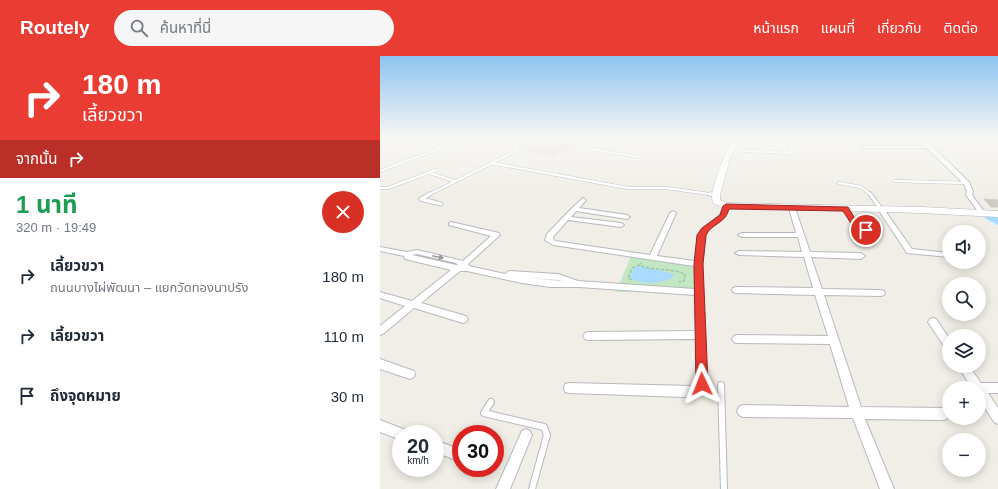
<!DOCTYPE html>
<html lang="th">
<meta charset="utf-8">
<style>
body{margin:0;font-family:Arial,"Noto Sans Thai",sans-serif;background:#f6f6f7;color:#1f2937;height:100vh;display:flex;flex-direction:column;font-size:15px;white-space:nowrap}
*{box-sizing:border-box;margin:0}
p{font-size:13px;color:#747a83}
.icon{flex:none;width:22px;height:22px;fill:none;stroke:currentColor;stroke-width:2;stroke-linecap:round;stroke-linejoin:round}
.map{position:relative;flex:1;overflow:hidden}
.drawer{display:flex;flex-direction:column;background:#fff;width:380px}
.drawer>*{flex:none}
.top-card{background:#e93c33;color:#fff;overflow:hidden}
.fabs{position:absolute;left:562px;top:169px;display:grid;gap:8px}
.fabs a{display:grid;place-items:center;width:44px;height:44px;border-radius:50%;background:#fff;box-shadow:0 2px 10px #0003;font-size:20px}
.speed{position:absolute;left:12px;top:369px;display:flex;gap:8px;font-size:20px;font-weight:700;text-align:center}
.speed>*{display:grid;place-content:center;width:52px;height:52px;border-radius:50%;background:#fff;box-shadow:0 2px 10px #0003;line-height:1}
.speed small{font-size:10px;font-weight:400}
.speed .limit{border:6px solid #d22;background:#fff;color:#111}
.pin{position:absolute;display:grid;place-items:center;width:34px;height:34px;color:#fff;margin:-17px;border:2px solid #fff;border-radius:50%;box-shadow:0 1px 4px #0007}
.me{position:absolute;width:44px;margin:-22px;rotate:358deg;stroke-linejoin:round;filter:drop-shadow(0 0 3px #0008)}
.turn{display:flex;align-items:center;gap:14px;height:84px;padding:0 16px;font-size:18px}
.turn .icon{width:52px;height:52px;stroke-width:2.5}
.turn b{display:block;font-size:28px;line-height:34px}
.then{display:flex;align-items:center;height:38px;padding:0 16px;background:#0003;gap:8px;font-size:15px}
.round{display:grid;place-items:center;flex:none;width:42px;height:42px;border-radius:21px;background:#f6f6f7}
.headline{display:flex;align-items:center;justify-content:space-between;height:68px;padding:0 16px}
h1{font-size:24px;font-weight:700;line-height:30px;color:#1e9e55}
ul{padding:0;list-style:none}
li{display:flex;align-items:center;gap:12px;height:60px;padding:0 16px}
li div{flex:1}
li b{display:block;font-size:15px}
li em{font-style:normal}
header{display:flex;align-items:center;gap:24px;box-sizing:border-box;height:56px;padding:0 20px;background:#e93c33;color:#fff}
header strong{font-size:19px}
nav{display:flex;gap:22px;margin-inline-start:auto;font-size:14px}
.search{width:280px;height:36px;background:#f6f6f7;display:flex;align-items:center;gap:10px;box-sizing:border-box;padding:0 14px;border-radius:22px;color:#747a83;font-size:15px}
main{display:flex;flex:1;min-height:0}
.map>svg:first-child{display:block}
.education{fill:#e0ddd4}
.green{fill:#c4e7c3}
.water{fill:#a8dbff}
.lines{fill:none;stroke-linecap:round;stroke-linejoin:round}
.canal{fill:#a8dbff;fill-rule:evenodd}
.building{fill:#cecac6;stroke:#d5cfc5}
.service-far2-casing{stroke:#b7b9bd;stroke-width:3.5}
.service-far1-casing{stroke:#b7b9bd;stroke-width:5}
.service-casing{stroke:#b7b9bd;stroke-width:8}
.minor-casing{stroke:#b7b9bd;stroke-width:2}
.tertiary-casing{stroke:#b7b9bd;stroke-width:1}
.path{stroke:#9cc8a8;stroke-width:1.5;stroke-dasharray:3.5 1.5;stroke-linecap:butt}
.service-far2{stroke:#fff;stroke-width:2.5}
.service-far1{stroke:#fff;stroke-width:3.5}
.service{stroke:#fff;stroke-width:6}
.minor{fill:#fff;fill-rule:evenodd}
.tertiary{fill:#fff;fill-rule:evenodd}
.oneway{fill:#96999c}
.route{fill:#e93c33;stroke:#972721}
</style>
<header>
<strong>Routely</strong>
<div class="search"><svg class="icon" aria-label="search" viewBox="0 0 24 24"><circle cx="10" cy="10" r="6"/><path d="M15 15l6 6"/></svg>ค้นหาที่นี่</div>
<nav><a>หน้าแรก</a><a>แผนที่</a><a>เกี่ยวกับ</a><a>ติดต่อ</a></nav>
</header>
<main>
<section class="drawer">
<div class="top-card">
<div class="turn"><svg class="icon" aria-label="right" viewBox="0 0 24 24"><path d="M7 20v-9h11M14 6l5 5-5 5"/></svg><div><b>180 m</b>เลี้ยวขวา</div></div>
<div class="then">จากนั้น<svg class="icon" aria-label="right" viewBox="0 0 24 24"><path d="M7 20v-9h11M14 6l5 5-5 5"/></svg></div>
</div>
<div class="headline"><div><h1>1 นาที</h1><p>320 m · 19:49</p></div><a class="round" style="background:#d93025;color:#fff"><svg class="icon" aria-label="close" viewBox="0 0 24 24"><path d="M6 6l12 12M18 6L6 18"/></svg></a></div>
<ul>
<li><svg class="icon" aria-label="right" viewBox="0 0 24 24"><path d="M7 20v-9h11M14 6l5 5-5 5"/></svg><div><b>เลี้ยวขวา</b><p>ถนนบางไผ่พัฒนา – แยกวัดทองนาปรัง</p></div><em>180 m</em></li>
<li><svg class="icon" aria-label="right" viewBox="0 0 24 24"><path d="M7 20v-9h11M14 6l5 5-5 5"/></svg><div><b>เลี้ยวขวา</b></div><em>110 m</em></li>
<li><svg class="icon" aria-label="arrive" viewBox="0 0 24 24"><path d="M6 21V4h12l-3 4 3 4H6"/></svg><div><b>ถึงจุดหมาย</b></div><em>30 m</em></li>
</ul>
</section>
<div class="map">
<svg width="618" height="433" viewBox="0 0 618 433">
<rect width="100%" height="100%" fill="#f0eee6"/>
<polygon class="education" points="163,82 181,82 200,86 174,101 142,93"/>
<polygon class="green" points="252,198 318,208 319,236 236,236"/>
<path class="water" d="M259,210L294,218L293,221C281,229 262,228 249,222L254,212Z"/>
<g class="lines">
<polygon class="canal" points="605,158 611,158 618,162 618,169 605,162"/>
</g>
<polygon class="building" points="604,143 618,144 618,151 611,151"/>
<g class="lines">
<g class="service-far2-casing">
<g id="service-far2">
<polyline points="200,82 208,86 206,92 258,101"/>
<polyline points="444,82 446,82"/>
<polyline points="282,84 285,82"/>
<polyline points="350,94 411,97 413,82"/>
<polyline points="111,107 248,132 287,132 336,139"/>
<polyline points="0,115 87,82"/>
<polyline points="50,117 74,125"/>
<polyline points="515,125 587,127"/>
<polyline points="459,127 481,131 491,139"/>
<polyline points="0,132 8,132 56,114"/>
<polyline points="48,139 134,96 138,92 137,85 144,82"/>
</g>
</g>
<g class="service-far1-casing">
<g id="service-far1">
<polyline points="50,138 41,143 61,148"/>
<polyline points="330,138 336,139"/>
<polyline points="490,138 501,153"/>
<polyline points="466,153 474,167 486,174 494,183"/>
</g>
</g>
<g class="service-casing">
<g id="service">
<polyline points="341,329 344,433"/>
<polyline points="111,346 104,357 164,371 167,379 152,433"/>
</g>
</g>
<g class="minor-casing">
<g id="minor">
<polygon points="537,82 542,82 552,90 589,126 593,135 592,139 605,157 604,158 600,158 586,139 587,135 584,128 547,92 484,92 482,91 484,90 544,90"/>
<path d="M203,142L206,144L199,152L247,159L250,161L247,163L196,155L191,161L241,167L244,169L241,171L188,164L173,181V183L175,185L270,199L290,157L293,155L296,157L277,200L315,205L318,179L321,174L340,159L344,149H348L349,150L345,161L327,175L326,179L322,208L327,328L319,339L305,341L189,337L185,336L184,332L185,328L189,327L312,330L317,326L316,283L208,284L205,283L203,280L205,277L208,276L316,275L315,239L199,231H170L142,227L87,215H80L41,247L86,260L88,263L86,266L83,267L34,252L3,278L0,279V270L25,250L0,242V236L32,245L71,214L25,203L24,200L0,195V191L27,196L37,194L83,205L111,180L69,169V167L71,166L119,177L120,179L88,208L89,210L125,218L129,215L178,218L198,225L315,233L314,210L173,189L165,184L167,178L192,152ZM37,198L76,207L78,209H76L32,199ZM147,222L178,224L183,225Z"/>
<polygon points="412,150 415,152 430,196 481,197 485,200 481,203 431,201 442,233 501,234 504,235 505,237 504,239 501,240 444,239 481,351 564,352 568,354 568,362 564,364 485,363 514,433 500,433 473,362 363,361 359,359 357,355 359,351 363,349 469,351 450,288 357,287 354,286 352,283 354,280 357,279 448,280 435,239 356,237 353,236 352,234 353,232 356,231 433,232 424,201 359,199 355,197 359,195 422,196 418,181 362,181 358,179 362,177 416,177 409,152"/>
<polygon points="501,151 503,152 532,193 569,197 569,201 527,197 498,153"/>
<polygon points="553,262 556,263 569,282 569,294 566,293 548,266 550,263"/>
<polygon points="0,303 34,315 35,318 34,321 30,323 0,313"/>
<polygon points="578,310 589,310 601,327 618,327 618,337 608,337 618,352 618,368 614,366 599,343 599,332 592,332"/>
<polygon points="0,364 26,374 28,378 21,378 21,384 0,376"/>
<polygon points="146,373 150,375 152,379 130,433 116,433 142,375"/>
<polygon points="55,384 81,394 81,406 55,396"/>
</g>
</g>
<g class="tertiary-casing">
<path id="tertiary" d="M353,82H359L350,102L340,139V144L348,147L542,151L618,155V161L542,157L343,152L333,147C328,135 347,94 353,82Z"/>
</g>
<g class="path">
<path d="M261,207L259,209C274,215 290,212 305,218L304,225L299,226"/>
<polyline points="252,224 248,222 252,212 259,209"/>
</g>
<use href="#service-far2" class="service-far2"/>
<use href="#service-far1" class="service-far1"/>
<use href="#service" class="service"/>
<use href="#minor" class="minor"/>
<use href="#tertiary" class="tertiary"/>
</g>
<defs><path id="oneway-solid" d="M-6-.8H1V-3.2L6.5 0L1 3.2V.8H-6Z"/></defs>
<use class="oneway" href="#oneway-solid" transform="translate(58 201) rotate(12)"/>
<linearGradient id="sky" x2="0" y2="1"><stop stop-color="#8ec4f1"/><stop offset="0.58" stop-color="#f8f7f4"/><stop offset="1" stop-color="#f8f7f4" stop-opacity="0"/></linearGradient>
<rect width="618" height="142" fill="url(#sky)"/>
<path class="route" d="M346,148L466,151H468L477,166L490,174L484,176L472,169L463,155L349,153C345,168 332,167 326,179L323,208L328,328L326,332L322,334L318,332L316,328L314,208L317,179L322,172L340,159L343,150Z"/>
</svg>
<div class="fabs">
<a><svg class="icon" aria-label="sound" viewBox="0 0 24 24"><path d="M4 9h4l5-4v14l-5-4H4zM17 9q2 3 0 6"/></svg></a>
<a><svg class="icon" aria-label="search" viewBox="0 0 24 24"><circle cx="10" cy="10" r="6"/><path d="M15 15l6 6"/></svg></a>
<a><svg class="icon" aria-label="layers" viewBox="0 0 24 24"><path d="M12 4l9 5-9 5-9-5zM3 14l9 5 9-5"/></svg></a>
<a>+</a>
<a>−</a>
</div>
<div class="speed"><div>20<small>km/h</small></div><div class="limit">30</div></div>
<div class="pin" style="left:486px;top:174px;background:#d93025"><svg class="icon" aria-label="arrive" viewBox="0 0 24 24"><path d="M6 21V4h12l-3 4 3 4H6"/></svg></div>
<svg class="me" style="left:322px;top:328px" viewBox="-20 -20 40 40"><path d="M0-17L14 15 0 8-14 15z" fill="#e93c33" stroke="#fff" stroke-width="4"/></svg>
</div>
</main>
